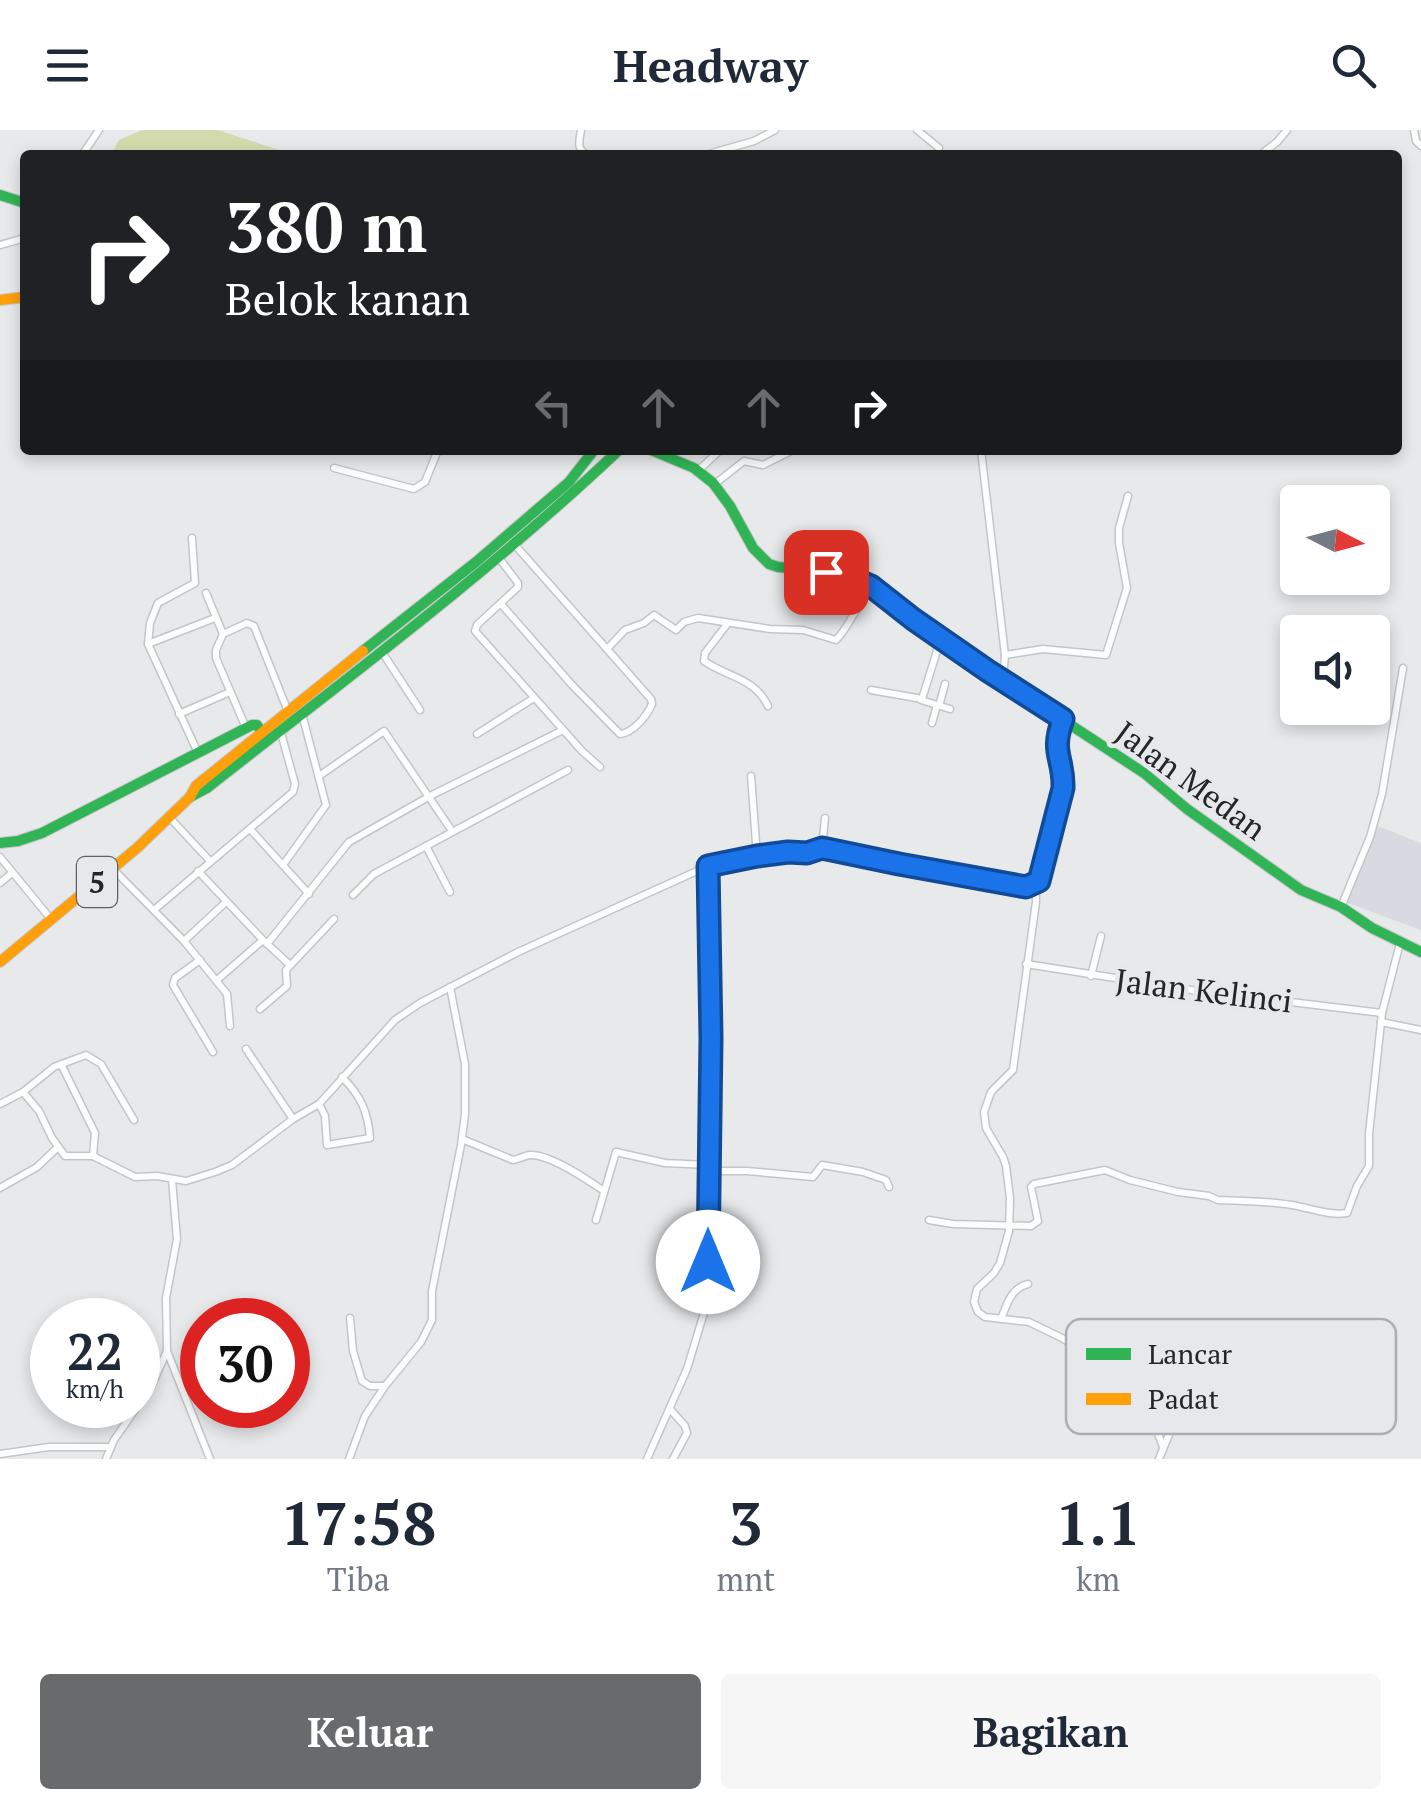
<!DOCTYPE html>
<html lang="id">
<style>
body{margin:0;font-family:"PT Serif",serif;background:#f6f6f7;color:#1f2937;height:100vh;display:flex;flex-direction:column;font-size:38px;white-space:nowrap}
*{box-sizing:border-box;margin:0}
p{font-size:32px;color:#747a83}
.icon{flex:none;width:55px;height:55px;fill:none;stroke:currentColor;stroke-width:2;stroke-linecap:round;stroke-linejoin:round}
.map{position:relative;height:1329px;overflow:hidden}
.sheet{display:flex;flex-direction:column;background:#fff;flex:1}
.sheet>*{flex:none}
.guide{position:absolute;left:20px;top:20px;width:1382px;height:305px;border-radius:10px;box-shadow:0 5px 15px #0003;background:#202124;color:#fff;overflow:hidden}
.needle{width:65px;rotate:96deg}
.fabs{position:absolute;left:1280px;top:355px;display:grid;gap:20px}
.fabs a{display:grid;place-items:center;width:110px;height:110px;border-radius:10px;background:#fff;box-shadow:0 5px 15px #0003;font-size:50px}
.speed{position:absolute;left:30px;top:1168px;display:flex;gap:20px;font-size:50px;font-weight:700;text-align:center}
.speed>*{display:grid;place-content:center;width:130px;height:130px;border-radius:50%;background:#fff;box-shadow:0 5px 15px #0003;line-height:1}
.speed small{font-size:25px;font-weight:400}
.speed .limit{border:15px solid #d22;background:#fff;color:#111}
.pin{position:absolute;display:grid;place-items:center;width:85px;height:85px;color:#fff;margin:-42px;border-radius:20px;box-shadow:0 5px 15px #0006}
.me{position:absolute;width:110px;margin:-55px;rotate:0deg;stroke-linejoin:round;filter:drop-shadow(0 0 8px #0008)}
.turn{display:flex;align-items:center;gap:35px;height:210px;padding:0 40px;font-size:45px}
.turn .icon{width:130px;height:130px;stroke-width:2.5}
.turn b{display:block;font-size:70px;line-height:85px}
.lanes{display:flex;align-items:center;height:95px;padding:0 40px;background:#0003;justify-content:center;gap:50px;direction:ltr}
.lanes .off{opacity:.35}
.eta{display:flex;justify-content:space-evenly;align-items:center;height:170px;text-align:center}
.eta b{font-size:60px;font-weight:700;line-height:70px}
.action{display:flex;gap:20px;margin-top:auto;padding:20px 40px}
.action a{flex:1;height:115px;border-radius:10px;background:#696a6c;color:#fff;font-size:40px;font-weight:700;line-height:115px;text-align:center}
.action a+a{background:#f6f6f7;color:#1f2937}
header{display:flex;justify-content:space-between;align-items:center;height:130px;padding:0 40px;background:#fff;font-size:45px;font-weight:700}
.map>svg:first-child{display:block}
.built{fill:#d7dae0}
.green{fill:#d3daac}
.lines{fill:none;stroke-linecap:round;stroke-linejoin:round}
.street-casing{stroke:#c5c5c7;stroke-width:9}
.fast-casing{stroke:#c5c5c7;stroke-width:12}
.slow-casing{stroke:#c5c5c7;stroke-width:12}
.street{stroke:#fbfcfc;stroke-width:6}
.fast{stroke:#30b455;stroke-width:10}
.slow{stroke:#ff9f0a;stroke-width:10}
.route-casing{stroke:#114b97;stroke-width:25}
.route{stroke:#1a73e8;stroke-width:18}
.labels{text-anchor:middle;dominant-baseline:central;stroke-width:9;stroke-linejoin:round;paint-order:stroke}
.shield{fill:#e6e8ec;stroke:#5f6062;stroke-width:2.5}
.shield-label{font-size:30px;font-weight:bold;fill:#252627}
.street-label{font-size:32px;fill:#252627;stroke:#e6e8ec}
.key{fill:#e6e8ec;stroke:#acaeb1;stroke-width:2.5}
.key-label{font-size:28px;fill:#252627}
</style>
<header><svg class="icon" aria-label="menu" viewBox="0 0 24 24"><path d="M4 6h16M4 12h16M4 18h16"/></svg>Headway<svg class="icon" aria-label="search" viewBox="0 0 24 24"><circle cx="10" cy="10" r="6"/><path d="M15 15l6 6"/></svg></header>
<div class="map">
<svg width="1421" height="1329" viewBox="0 0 1421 1329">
<rect width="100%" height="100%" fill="#e7e9eb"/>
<polygon class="built" points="1375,695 1421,713 1421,800 1345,772"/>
<polygon class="green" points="142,0 218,0 294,25 111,25 119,10"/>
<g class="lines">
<g class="street-casing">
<g id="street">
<path d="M581,0C579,12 576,21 589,25"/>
<polyline points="917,0 939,18"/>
<polyline points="1414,0 1416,11 1421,16"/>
<polyline points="82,25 99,0"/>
<polyline points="705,25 754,11 775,0"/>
<polyline points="1260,25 1277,12 1287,0"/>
<polyline points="0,115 25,108"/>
<polyline points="981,320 1005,525 1003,550"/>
<polyline points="334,338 414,359 425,352 438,320"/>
<polyline points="699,340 720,320"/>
<polyline points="716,353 744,331 763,335 793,320"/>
<polyline points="192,408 195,453 158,473 150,493 148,514 198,623"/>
<polyline points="499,428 518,453 518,457 477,495 475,501 582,621 600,637"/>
<polyline points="206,463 223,504"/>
<path d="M501,474L572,555L620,604C633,603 647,586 652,574L651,569L515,415"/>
<path d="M728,493L705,523L704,531C727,547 755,548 768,576"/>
<polyline points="148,514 215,488"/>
<path d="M607,519L625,500L644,493L654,485L676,500L684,492L698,488L770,499L803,500L836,510C850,496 858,473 870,457"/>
<polyline points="382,522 420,580"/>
<polyline points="1005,525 1043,519 1106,525 1127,458 1119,413 1119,398 1128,366"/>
<polyline points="871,560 922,569 941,508"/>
<polyline points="921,570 950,579"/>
<polyline points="939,576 945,554"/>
<polyline points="179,584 230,562"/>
<polyline points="932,593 937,575"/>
<polyline points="246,598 216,528 216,520 223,504 247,493 254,496 287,579"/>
<polyline points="477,604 534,568"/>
<polyline points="319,646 384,601 452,701"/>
<polyline points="751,646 757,726"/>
<polyline points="170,688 210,731"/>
<polyline points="250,699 309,764"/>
<polyline points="426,716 450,762"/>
<polyline points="822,718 825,688"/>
<polyline points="0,727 50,788"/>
<polyline points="283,735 326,675 302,584"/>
<polyline points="113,739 184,811 227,864 230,896"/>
<polyline points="198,741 263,810 290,835"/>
<polyline points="0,753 12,743"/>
<polyline points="1031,755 1036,760 1036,772 1013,940 991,962 984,982 986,998 1003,1027 1006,1036 1010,1068 1009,1101 1000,1133 994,1143 977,1159 974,1172 978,1182 985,1187 1029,1192 1062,1208 1096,1230 1103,1247 1115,1261 1153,1290 1163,1317"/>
<polyline points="353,765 374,744 568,640"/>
<polyline points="1341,777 1370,707 1382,664 1403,538"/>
<polyline points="154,780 293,662 295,654 280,599"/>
<polyline points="184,811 226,772"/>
<polyline points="267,814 349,712 430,666 563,600"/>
<polyline points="200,830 175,848 173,855 213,922"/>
<polyline points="1026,834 1255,870 1291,872 1382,883"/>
<polyline points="1091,846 1101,806"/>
<polyline points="217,850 263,810"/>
<polyline points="260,879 287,856 286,840 334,789"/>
<polyline points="1381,892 1421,900"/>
<polyline points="246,919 293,989"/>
<polyline points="61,934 95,1003 93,1026"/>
<path d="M23,962L39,981L52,1008L65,1026H93L135,1047L157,1046L186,1051L215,1042L232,1035L293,989L319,974L395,890L420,873L518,822L708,736L757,726L787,722L807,723L822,718L1020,757L1031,755L1039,751C1049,721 1059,689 1063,658C1065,642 1054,628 1056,612C1056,604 1060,597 1063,589"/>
<polyline points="0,974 23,962 54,937 86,925 101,934 134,990"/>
<path d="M319,974L325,986L327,1015L370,1008C368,982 361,966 342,947"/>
<path d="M462,1009L513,1030C519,1029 524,1026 529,1025C549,1023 588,1050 604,1061"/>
<polyline points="707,1041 747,1041 813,1047 822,1035 863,1042 886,1050 889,1057"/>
<polyline points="0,1058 37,1037 57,1018"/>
<polyline points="596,1090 616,1022 665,1033 708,1035"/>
<path d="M929,1090L953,1094L1031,1096L1038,1091L1031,1057L1034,1054L1105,1040L1130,1050L1178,1062L1209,1066L1218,1070C1243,1071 1268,1071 1292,1075C1310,1078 1329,1086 1347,1083L1357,1056L1369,1036V1004L1382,883L1400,813"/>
<polyline points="350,1188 353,1221 362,1251 370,1256 384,1256"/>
<path d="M1001,1189C1007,1174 1011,1158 1028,1154"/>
<polyline points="167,1221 210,1329"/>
<polyline points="670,1279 685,1296 687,1303 673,1329"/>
<polyline points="0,1324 49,1317 110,1317"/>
<polyline points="106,1329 114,1310 151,1257 167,1221 166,1168 177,1109 172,1050"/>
<polyline points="349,1329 365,1286 385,1256 421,1212 432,1190 432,1161 461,1015 465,984 465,934 450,857"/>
<polyline points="647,1329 687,1239 706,1176 711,908 708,737"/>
<polyline points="1159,1329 1177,1285"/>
</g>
</g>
<g class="fast-casing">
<g id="fast">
<polyline points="0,65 25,73"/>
<polyline points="651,320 694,338 713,353 730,376 753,418 769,434 778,437 828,441 871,456 988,541 1144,643 1187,679 1301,760 1341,777 1372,798 1421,822"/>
<polyline points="363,521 476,432 569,352 594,320"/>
<path d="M190,667L207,658C347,548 490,442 619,320"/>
<polyline points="0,713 18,711 42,703 252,595 257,595 261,601"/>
</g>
</g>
<g class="slow-casing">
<g id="slow">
<polyline points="0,170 25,167"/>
<polyline points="0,832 137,718 190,667 196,656 363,521"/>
</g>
</g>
<use href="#street" class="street"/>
<use href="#fast" class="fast"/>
<use href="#slow" class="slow"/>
</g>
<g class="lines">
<g class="route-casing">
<path id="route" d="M708,1132L711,908L708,736L757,726L788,722L807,723L822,718L899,734L1026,757L1039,751L1063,658C1064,627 1050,624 1063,589L988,541L913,489L871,456L849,447L826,442"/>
</g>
<use href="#route" class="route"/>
</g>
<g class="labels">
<rect class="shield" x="77" y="727" width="40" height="50" rx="8"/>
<g class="shield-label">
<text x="97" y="752">5</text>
</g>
<g class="street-label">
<text transform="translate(1191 650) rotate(36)">Jalan Medan</text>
<text transform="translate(1204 860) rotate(7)">Jalan Kelinci</text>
</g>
</g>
<rect x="1066" y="1189" width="330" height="115" rx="15" class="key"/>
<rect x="1086" y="1218" width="45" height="12" fill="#30b455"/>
<rect x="1086" y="1263" width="45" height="12" fill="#ff9f0a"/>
<g class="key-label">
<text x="1148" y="1234">Lancar</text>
<text x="1148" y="1279">Padat</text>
</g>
</svg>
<div class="fabs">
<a><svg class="needle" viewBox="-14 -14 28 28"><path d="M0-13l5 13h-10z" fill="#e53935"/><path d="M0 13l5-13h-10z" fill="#747a83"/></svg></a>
<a><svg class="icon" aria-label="sound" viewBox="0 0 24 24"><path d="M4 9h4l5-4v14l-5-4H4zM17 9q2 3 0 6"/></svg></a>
</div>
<div class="speed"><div>22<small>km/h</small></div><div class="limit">30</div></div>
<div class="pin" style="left:826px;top:442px;background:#d93025"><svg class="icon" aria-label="arrive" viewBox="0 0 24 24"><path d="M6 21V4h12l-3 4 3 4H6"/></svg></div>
<svg class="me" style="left:708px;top:1132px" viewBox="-20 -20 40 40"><circle r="19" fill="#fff"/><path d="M0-13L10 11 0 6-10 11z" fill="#1a73e8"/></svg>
<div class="guide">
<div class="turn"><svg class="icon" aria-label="right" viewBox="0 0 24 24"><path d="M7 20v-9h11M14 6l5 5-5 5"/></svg><div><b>380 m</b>Belok kanan</div></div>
<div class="lanes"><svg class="icon off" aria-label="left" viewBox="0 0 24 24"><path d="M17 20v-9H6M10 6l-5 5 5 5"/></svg><svg class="icon off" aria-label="ahead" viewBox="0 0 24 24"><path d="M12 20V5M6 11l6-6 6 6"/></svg><svg class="icon off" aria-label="ahead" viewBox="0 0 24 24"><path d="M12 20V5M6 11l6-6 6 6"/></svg><svg class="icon" aria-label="right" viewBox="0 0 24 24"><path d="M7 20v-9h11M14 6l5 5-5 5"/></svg></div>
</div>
</div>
<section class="sheet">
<div class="eta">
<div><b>17:58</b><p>Tiba</p></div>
<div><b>3</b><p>mnt</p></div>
<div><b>1.1</b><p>km</p></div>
</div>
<div class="action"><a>Keluar</a><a>Bagikan</a></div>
</section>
